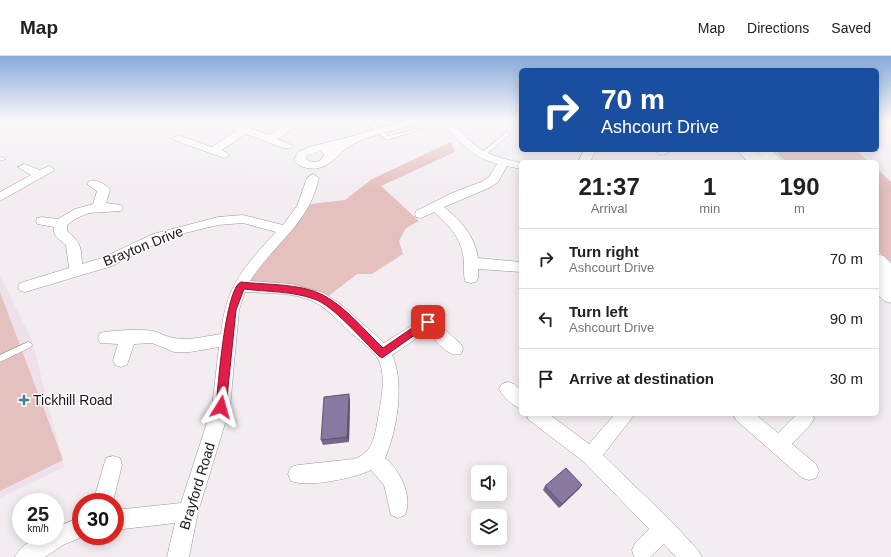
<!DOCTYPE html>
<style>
body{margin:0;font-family:Arial,sans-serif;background:#f6f6f6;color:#202124;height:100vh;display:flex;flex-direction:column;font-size:15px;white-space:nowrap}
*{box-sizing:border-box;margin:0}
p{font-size:13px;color:#757577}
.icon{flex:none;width:22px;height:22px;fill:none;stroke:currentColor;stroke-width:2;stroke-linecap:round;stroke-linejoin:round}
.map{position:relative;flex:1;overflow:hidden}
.drawer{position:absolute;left:519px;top:104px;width:360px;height:256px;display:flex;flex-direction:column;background:#fff;border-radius:6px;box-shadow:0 2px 10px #0003}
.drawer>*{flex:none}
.top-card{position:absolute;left:519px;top:12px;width:360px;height:84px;border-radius:6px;box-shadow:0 2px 10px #0003;background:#1a4fa0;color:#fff;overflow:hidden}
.tools{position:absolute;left:471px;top:409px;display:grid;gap:8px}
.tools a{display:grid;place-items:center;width:36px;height:36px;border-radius:6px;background:#fff;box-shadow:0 2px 10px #0003;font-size:20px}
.speed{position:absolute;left:12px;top:437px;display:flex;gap:8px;font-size:20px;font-weight:700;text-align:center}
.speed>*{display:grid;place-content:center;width:52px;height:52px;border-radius:50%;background:#fff;box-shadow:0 2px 10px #0003;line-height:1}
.speed small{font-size:10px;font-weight:400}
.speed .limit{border:6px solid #d22;background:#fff;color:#111}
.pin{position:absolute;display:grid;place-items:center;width:34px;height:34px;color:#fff;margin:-17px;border-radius:8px;box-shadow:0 2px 6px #0006}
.me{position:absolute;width:44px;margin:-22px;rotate:8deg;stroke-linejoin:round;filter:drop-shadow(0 0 3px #0008)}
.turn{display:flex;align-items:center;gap:14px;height:84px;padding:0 16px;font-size:18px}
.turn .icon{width:52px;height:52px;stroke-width:2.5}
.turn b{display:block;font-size:28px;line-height:34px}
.eta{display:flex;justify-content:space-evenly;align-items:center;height:68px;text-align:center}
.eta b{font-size:24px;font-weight:700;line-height:28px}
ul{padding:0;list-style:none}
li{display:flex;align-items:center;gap:12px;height:60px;padding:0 16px;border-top:1px solid #e0e0e0}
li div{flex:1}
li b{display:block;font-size:15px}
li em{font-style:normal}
header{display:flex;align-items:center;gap:24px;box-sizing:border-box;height:56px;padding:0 20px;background:#fff;border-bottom:1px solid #e0e0e0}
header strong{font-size:19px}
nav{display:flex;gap:22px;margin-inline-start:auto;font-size:14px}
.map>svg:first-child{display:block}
.built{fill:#eee1ec}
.green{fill:#e4c0be}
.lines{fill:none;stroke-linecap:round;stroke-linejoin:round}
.lane-casing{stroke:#9b959a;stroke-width:1}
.street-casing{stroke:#9b959a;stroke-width:1}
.secondary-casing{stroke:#9b959a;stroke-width:1}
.lane{fill:#fff;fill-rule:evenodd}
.street{fill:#fff;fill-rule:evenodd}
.secondary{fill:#fff;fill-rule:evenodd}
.wall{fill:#766789}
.shaded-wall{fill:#60546f}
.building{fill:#89789f;stroke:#60546f}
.route{fill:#e11d48;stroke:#92132f}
.poi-dot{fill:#3c848a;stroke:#fffbfe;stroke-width:1.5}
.labels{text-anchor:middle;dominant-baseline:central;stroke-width:3;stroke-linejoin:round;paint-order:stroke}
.street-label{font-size:14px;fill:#191718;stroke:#fffbfe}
.poi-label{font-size:14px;fill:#191718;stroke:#fffbfe;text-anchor:start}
</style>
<header>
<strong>Map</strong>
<nav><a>Map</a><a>Directions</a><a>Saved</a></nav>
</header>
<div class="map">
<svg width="891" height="501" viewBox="0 0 891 501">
<rect width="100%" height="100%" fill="#f3edf2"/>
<polygon class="built" points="0,220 32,284 64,411 0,442"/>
<g class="green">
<polygon points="451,86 455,96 381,130 419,165 406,172 399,185 403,198 372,218 357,218 326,242 247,228 311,148 345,144 372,123"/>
<polygon points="774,94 856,94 869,106 786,106"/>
<polygon points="877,113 891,126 891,207 877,194"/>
<polygon points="0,236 63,404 0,435"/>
</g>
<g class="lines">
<g class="lane-casing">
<g id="lane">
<polygon points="363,64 368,64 388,80 421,72 423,73 387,84"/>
<polygon points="507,76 510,78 509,79 484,100 480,100 480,98"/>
<polygon points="0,101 5,102 6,103 0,105"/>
<polygon points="28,286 31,287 32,289 31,291 0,306 0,299"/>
</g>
</g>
<g class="street-casing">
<g id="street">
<polygon points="102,64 114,64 103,70 98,67"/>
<polygon points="216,64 229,64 269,79 292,65 296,64 301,67 278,83 293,90 291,92 283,92 246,78 222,94 230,99 224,102 174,84 173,82 178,79 212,91 237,74"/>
<path d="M409,64H424L423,66C401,73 378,77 357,86C338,94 330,117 307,112C302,111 298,109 294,104L298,96L309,91L349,81ZM320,95L324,98C322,107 313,108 306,103L307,100Z"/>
<path d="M444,64C458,67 464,81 475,89C488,100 505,103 521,107V113L507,110L498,126L489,132L444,151C461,165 475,180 478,202L521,206V216L478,213V222L476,226L471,227L466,226C463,220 464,213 464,207C463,184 451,171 434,156L421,162L416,161L415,158L416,155L452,137L481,126L489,121L497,108C474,101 467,93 451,77C447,73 442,71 439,67Z"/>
<polygon points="584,94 596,94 590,106 578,106"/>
<polygon points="656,94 668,94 669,96 663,99 659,98"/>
<polygon points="24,108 40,114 49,110 55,114 0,145 0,136 31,119 18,111"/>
<path d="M313,118L319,122C308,170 274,187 250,225L291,228L324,237L343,250L384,287L438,253L443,255L446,259L438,267L461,288L463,293L461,298C447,302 436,284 427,275L392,299C405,326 397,375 385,402C400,414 413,440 405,459L398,462L391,459L384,429L371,414C355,422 308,432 291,425L288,418L291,411L298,409L354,403C371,397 374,384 377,368C380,349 387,323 379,305C374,294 362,286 353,279C343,270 335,260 324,252C302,235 272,238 245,236L239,254L230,351L198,456L189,501H167L175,467L115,474V454L181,447L212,351L219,291L190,296H174L152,287L134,288L127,309L121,311L115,309L113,304L118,288L100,287L98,282L100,277C111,274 143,273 153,275C160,277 167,281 174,282C189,285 206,280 221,278C226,229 244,211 276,176L243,167L218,169L185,177L163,184L112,210L25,236L20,235L18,231L20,227L69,212L66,189C59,183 53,181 54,171L37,168L36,165L37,162L42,161L58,163L75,153L93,148L97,135L87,128L89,125C96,123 106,128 110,134L106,147L121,149L123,152L121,155L89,157L77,162L67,169V175C81,186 81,191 82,208L102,202L153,178L218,161L243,159L283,169L297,150L307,122Z"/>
<path d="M508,326L514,328L521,334V353C512,349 504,342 499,333L502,328Z"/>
<polygon points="526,358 549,358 589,388 615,358 635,358 603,399 672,466 698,494 702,501 676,501 664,488 650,501 634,501 632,494 635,487 649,473 584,406 529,364"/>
<polygon points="733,358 755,358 778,377 797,358 812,358 814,362 811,368 792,388 816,408 819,415 816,422 809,424 802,422 736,364"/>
<polygon points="113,400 120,402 122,409 113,446 93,446 106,402"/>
<path d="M81,461V480H84L63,489L45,501H15C22,486 40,480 55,480V472Z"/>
</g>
</g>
<g class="secondary-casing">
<g id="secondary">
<polygon points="737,94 754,94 762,101 755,94 772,94 783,106 766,106 763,103 765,106 748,106"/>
<polygon points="877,198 884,200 891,207 891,247 884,245 877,238"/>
</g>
</g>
<use href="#lane" class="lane"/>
<use href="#street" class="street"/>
<use href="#secondary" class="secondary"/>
</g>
<g class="wall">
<polygon points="350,344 349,386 323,389 321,384"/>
<polygon points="582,429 579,433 559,452 543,434 545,430"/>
</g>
<g class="shaded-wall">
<polygon points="349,338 350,344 349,386 347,381"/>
<polygon points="582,429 579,433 559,452 562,448"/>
</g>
<g class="building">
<polygon points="349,338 347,381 321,384 324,341"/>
<polygon points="566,412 582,429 562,448 545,430"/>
</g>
<linearGradient id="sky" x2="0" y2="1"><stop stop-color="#87aada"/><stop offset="0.48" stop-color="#faf7f9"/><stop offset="1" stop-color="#faf7f9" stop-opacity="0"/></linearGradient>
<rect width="891" height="134" fill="url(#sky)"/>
<path class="route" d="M241,226C266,229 300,227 323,239C346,251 364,274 383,292L425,263L428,262L433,266L382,302L379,300C363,285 333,249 314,243C292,235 267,236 244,233L236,254L226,351L225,355L221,356L217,355L216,351C218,332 225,232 241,226Z"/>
<path class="poi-dot" d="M22 338h4v4h4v4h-4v4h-4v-4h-4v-4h4z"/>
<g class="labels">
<g class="street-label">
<text transform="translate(143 190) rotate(-22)">Brayton Drive</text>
<text transform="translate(197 430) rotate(-73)">Brayford Road</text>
</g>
<g class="poi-label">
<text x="33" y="344">Tickhill Road</text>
</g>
</g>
</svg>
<div class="tools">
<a><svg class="icon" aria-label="sound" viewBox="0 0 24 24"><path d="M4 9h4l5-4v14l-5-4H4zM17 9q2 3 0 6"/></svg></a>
<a><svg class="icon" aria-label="layers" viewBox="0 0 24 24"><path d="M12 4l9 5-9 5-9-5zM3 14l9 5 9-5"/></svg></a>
</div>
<div class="speed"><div>25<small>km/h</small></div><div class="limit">30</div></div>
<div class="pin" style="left:428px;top:266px;background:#d93025"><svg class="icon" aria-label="arrive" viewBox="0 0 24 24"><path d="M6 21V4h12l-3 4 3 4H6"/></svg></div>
<svg class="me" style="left:221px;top:351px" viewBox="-20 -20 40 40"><path d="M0-17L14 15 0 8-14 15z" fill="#e11d48" stroke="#fff" stroke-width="4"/></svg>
<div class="top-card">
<div class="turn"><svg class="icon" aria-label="right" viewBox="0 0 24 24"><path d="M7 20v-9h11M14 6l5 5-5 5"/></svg><div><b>70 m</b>Ashcourt Drive</div></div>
</div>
<section class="drawer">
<div class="eta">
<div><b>21:37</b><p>Arrival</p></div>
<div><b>1</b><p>min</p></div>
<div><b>190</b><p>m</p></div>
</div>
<ul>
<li><svg class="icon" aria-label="right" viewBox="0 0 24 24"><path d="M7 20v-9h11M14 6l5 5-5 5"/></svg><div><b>Turn right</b><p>Ashcourt Drive</p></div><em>70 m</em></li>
<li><svg class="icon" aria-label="left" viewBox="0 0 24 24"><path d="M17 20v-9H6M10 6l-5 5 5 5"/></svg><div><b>Turn left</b><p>Ashcourt Drive</p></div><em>90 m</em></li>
<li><svg class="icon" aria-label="arrive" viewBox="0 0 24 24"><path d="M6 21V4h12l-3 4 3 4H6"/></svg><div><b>Arrive at destination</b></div><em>30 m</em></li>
</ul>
</section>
</div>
